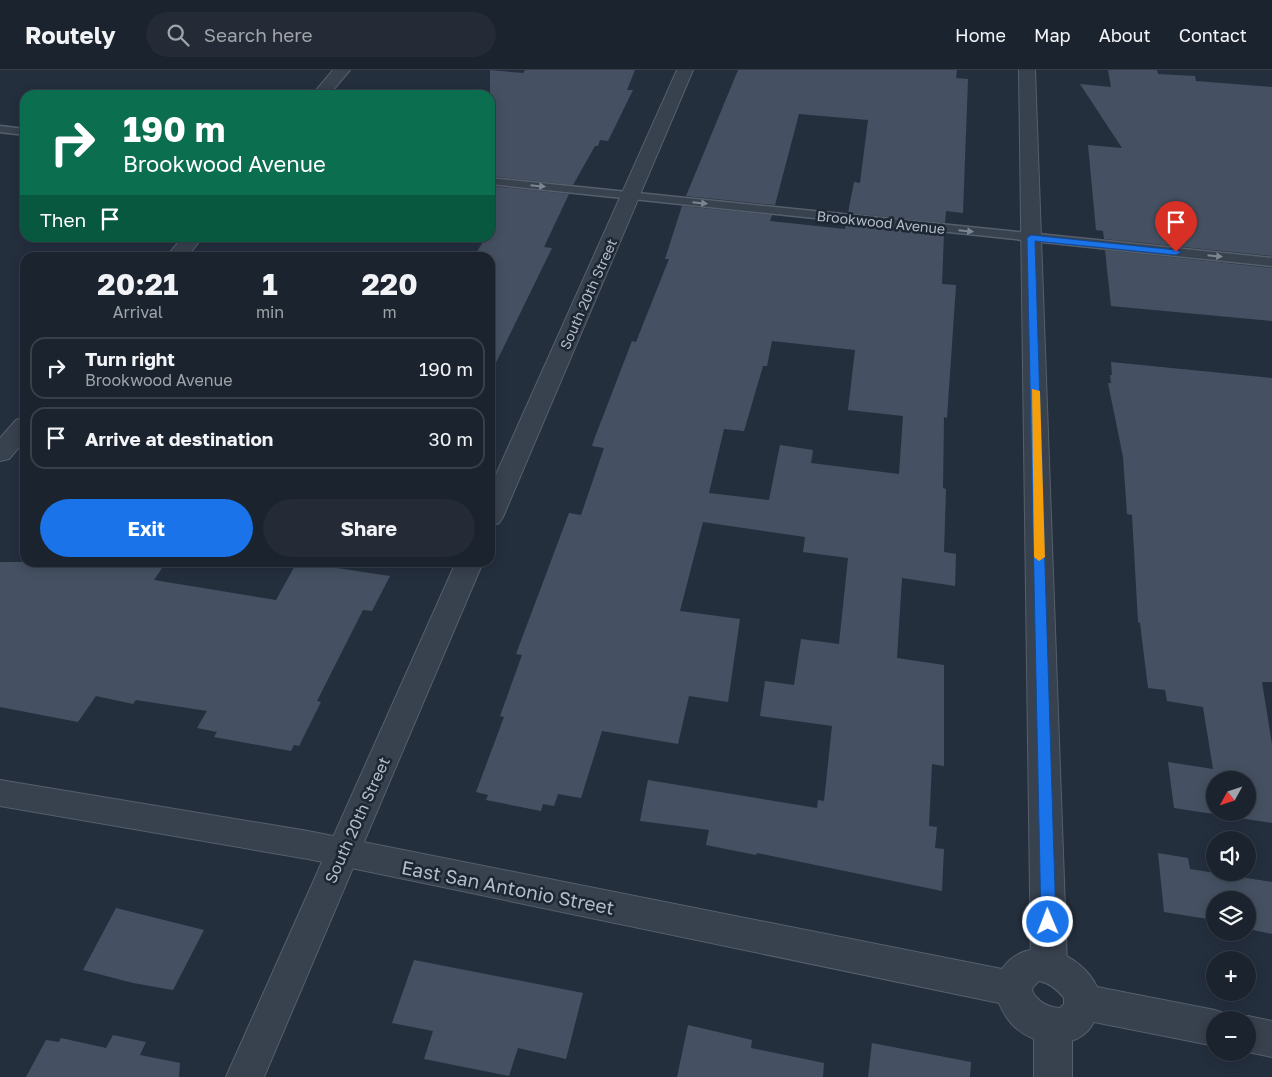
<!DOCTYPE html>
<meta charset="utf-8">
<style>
body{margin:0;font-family:"Golos Text",sans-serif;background:#242b36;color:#f1f3f6;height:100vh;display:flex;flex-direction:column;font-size:19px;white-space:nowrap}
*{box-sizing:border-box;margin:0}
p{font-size:16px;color:#a0a4aa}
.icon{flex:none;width:28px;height:28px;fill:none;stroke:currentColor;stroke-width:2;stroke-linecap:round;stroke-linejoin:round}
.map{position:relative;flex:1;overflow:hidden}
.sheet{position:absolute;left:20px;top:182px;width:475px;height:315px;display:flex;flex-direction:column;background:#1b232e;border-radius:15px;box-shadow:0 2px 12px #0003,0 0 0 1px #39404a}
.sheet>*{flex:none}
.hud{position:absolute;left:20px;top:20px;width:475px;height:152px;border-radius:15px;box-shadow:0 2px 12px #0003,0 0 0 1px #39404a;background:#0b6e4f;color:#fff;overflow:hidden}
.needle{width:32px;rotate:230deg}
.tools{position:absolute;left:1206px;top:701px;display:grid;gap:10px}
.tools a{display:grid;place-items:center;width:50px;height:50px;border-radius:50%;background:#1b232e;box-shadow:0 2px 12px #0003,0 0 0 1px #39404a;font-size:25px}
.pin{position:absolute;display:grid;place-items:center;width:42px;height:42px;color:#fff;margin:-51px -21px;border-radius:50% 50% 50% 0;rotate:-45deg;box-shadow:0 0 5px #0007}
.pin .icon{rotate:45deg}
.me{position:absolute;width:55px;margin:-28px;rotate:359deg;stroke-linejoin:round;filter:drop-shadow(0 0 4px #0008)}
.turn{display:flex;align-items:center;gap:18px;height:105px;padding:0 20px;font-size:22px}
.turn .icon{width:65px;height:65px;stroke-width:2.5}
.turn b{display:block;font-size:35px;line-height:42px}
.then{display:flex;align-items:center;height:48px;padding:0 20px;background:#0003;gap:10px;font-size:19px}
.eta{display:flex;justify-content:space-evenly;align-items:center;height:85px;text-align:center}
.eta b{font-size:30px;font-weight:700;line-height:35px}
.action{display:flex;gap:10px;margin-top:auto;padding:10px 20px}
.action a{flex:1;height:58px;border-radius:30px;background:#1a73e8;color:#fff;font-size:20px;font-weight:700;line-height:58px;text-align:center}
.action a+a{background:#242b36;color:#f1f3f6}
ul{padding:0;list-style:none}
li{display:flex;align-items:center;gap:15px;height:62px;margin:0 10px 8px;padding:0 10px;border:2px solid #39404a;border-radius:15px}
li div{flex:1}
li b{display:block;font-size:19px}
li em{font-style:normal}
header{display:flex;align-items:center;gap:30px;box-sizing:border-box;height:70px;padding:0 25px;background:#1b232e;border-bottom:1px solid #39404a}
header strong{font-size:24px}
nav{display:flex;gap:28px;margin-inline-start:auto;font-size:18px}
.search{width:350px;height:45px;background:#242b36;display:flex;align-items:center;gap:12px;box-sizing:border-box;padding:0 18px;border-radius:28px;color:#a0a4aa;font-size:19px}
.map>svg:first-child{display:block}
.building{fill:#455162;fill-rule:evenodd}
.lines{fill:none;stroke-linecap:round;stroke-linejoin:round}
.service-casing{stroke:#565f6c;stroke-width:3}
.minor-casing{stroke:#565f6c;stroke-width:2}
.tertiary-casing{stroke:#565f6c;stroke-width:2}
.service{fill:#38414e;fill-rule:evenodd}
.minor{fill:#38414e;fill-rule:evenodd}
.tertiary{fill:#38414e;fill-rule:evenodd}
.oneway{fill:#7c8592}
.route{fill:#1a73e8;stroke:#114b97}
.slow{fill:#f59e0b}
.labels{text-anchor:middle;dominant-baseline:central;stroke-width:5;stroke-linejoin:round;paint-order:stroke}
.far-street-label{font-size:14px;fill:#b4bcc9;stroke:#1d2633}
.street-label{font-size:16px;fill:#b4bcc9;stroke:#1d2633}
.near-street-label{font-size:19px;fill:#b4bcc9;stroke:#1d2633}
</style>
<header>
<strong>Routely</strong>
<div class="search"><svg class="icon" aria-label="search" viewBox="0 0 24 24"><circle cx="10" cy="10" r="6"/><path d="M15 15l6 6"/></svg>Search here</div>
<nav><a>Home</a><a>Map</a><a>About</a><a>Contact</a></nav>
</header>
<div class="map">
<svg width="1272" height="1007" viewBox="0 0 1272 1007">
<rect width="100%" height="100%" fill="#242f3e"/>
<g class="building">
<polygon points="490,0 523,3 525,0 635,0 627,20 633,20 608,71 600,70 598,76 595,76 573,115 490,106"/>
<polygon points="738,0 957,0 956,8 968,9 963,143 946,141 945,153 848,143 854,112 860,113 868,50 799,44 775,135 686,126"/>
<polygon points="1108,0 1157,0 1158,4 1195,6 1196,11 1272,17 1272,186 1104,169 1103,161 1096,160 1088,75 1122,78 1080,14 1111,17"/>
<polygon points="490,116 569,124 544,177 552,178 490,305 490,188 474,187 485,168 490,168"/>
<path d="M682,136L772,145L770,151L845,159L846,153L944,164L942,214L956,215L947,348L944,347L943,418L946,419L944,482L956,484L955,516L902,508L897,588L944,595V696L932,694L929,756L937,757L935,778L944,779L942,821L757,783L756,785L706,775L709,760L640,751L648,710L817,738L818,730L824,731L832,656L760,646L765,611L794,615L801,569L839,574L848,488L803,482L805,467L703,452L680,541L740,549L728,632L689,626L678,674L602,661L581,728L558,724L554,736L543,734L541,741L486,730L488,725L476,722L504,647L500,646L522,585L516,584L569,443L581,445L604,378L592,376L595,367L632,271L636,272L669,189H665ZM772,271L855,280L848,340L903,346L899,404L811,393L813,380L780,375L769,430L709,423L724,359L744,361L763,296H767Z"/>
<polygon points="1105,180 1272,198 1272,251 1111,236"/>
<path d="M1111,292L1272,308V612H1262L1272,674V753L1174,738L1168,692L1213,699L1203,637L1167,631L1165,620L1148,618L1140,553L1138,552L1132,445L1127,444L1123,387L1108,313H1111L1110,305H1112ZM1215,710H1248V742H1215Z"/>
<polygon points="0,492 166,492 154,510 276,530 297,492 390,506 372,541 363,540 317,631 321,632 299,676 294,675 291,681 214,667 217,662 197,658 207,641 136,630 133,634 96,626 78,652 0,637"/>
<polygon points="1158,783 1188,788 1190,799 1272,812 1272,864 1248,859 1248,830 1215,830 1215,854 1214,850 1164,842"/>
<polygon points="116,838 204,860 173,920 133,913 83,900"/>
<polygon points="414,890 583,923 566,989 518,978 509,1006 424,989 433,961 392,953"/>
<polygon points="688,955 752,970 751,978 824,993 823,1007 677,1007"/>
<polygon points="113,965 146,972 140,985 180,993 179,1007 26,1007 46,970 59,972 61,968 106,978"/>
<polygon points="872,973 971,992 970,1007 868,1007"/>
</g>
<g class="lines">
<g class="service-casing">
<g id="service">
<polygon points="0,56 25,59 25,65 0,62"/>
<polygon points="490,108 1272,188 1272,196 490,114"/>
</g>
</g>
<g class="minor-casing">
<g id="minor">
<polygon points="333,0 350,0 329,25 312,25"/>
<polygon points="677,0 693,0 503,447 499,453 490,456 490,418"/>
<polygon points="1019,0 1035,0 1067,895 1062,907 1049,912 1036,907 1031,895"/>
<polygon points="182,168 202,168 186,188 165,188"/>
<polygon points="25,347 25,370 9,389 0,391 0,368 16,350"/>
<polygon points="456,492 483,492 264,1007 226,1007"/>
<polygon points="1053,939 1066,944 1072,957 1072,1007 1034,1007 1034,957 1040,944"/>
</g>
</g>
<g class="tertiary-casing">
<g id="tertiary">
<path d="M0,710L308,761L1002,899C1027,862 1081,882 1097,917L1215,940L1228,945L1230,950H1215V976L1094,952C1078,983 1032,977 1011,953C1006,947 1002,941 999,933L308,789L0,736ZM1039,911C1050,913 1057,919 1064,928V934L1060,938C1047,937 1038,932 1032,921L1033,917Z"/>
<polygon points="1248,946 1272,951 1272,987 1248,982 1248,950 1237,950"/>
</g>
</g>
<use href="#service" class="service"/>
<use href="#minor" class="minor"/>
<use href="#tertiary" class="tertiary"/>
</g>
<defs><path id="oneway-solid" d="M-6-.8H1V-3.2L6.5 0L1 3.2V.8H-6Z" transform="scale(1.25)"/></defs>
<g class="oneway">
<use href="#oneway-solid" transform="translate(538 116) rotate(6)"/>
<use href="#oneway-solid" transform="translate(700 133) rotate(6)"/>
<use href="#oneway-solid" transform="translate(966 161) rotate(6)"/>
<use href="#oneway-solid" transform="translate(1215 186) rotate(6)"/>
</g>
<polygon class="route" points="1031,165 1176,180 1181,182 1176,185 1035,171 1056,852 1053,856 1048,858 1043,856 1041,852 1027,168"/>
<polygon class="slow" points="1032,319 1040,321 1045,487 1039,491 1034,487"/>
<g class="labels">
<g class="far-street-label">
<text transform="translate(881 152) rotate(6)">Brookwood Avenue</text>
<text transform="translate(588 224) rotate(-66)">South 20th Street</text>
</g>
<g class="street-label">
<text transform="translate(357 750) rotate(-66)">South 20th Street</text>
</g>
<g class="near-street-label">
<text transform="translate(508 817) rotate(11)">East San Antonio Street</text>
</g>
</g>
</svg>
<div class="tools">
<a><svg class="needle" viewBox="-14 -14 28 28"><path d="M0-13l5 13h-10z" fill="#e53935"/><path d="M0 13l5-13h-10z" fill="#a0a4aa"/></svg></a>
<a><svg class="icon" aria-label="sound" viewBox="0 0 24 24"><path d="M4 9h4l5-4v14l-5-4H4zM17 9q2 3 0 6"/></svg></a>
<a><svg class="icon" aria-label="layers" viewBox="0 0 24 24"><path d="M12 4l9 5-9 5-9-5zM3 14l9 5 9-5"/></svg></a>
<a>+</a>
<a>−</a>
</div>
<div class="pin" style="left:1176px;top:182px;background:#d93025"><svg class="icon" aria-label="arrive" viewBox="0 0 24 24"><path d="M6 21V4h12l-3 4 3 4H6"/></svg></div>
<svg class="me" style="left:1048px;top:852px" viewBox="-20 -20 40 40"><circle r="17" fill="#1a73e8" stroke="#fff" stroke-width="3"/><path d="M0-11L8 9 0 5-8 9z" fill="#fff"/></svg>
<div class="hud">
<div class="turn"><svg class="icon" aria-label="right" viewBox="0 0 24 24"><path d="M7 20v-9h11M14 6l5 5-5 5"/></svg><div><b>190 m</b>Brookwood Avenue</div></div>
<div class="then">Then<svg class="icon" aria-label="arrive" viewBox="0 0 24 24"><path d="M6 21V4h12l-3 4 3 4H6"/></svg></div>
</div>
<section class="sheet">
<div class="eta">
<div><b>20:21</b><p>Arrival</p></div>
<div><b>1</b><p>min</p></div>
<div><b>220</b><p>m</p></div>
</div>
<ul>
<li><svg class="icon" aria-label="right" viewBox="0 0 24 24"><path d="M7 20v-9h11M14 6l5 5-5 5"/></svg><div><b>Turn right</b><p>Brookwood Avenue</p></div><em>190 m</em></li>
<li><svg class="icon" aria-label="arrive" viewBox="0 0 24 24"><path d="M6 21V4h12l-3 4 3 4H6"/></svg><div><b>Arrive at destination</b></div><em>30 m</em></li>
</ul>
<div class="action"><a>Exit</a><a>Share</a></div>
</section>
</div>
